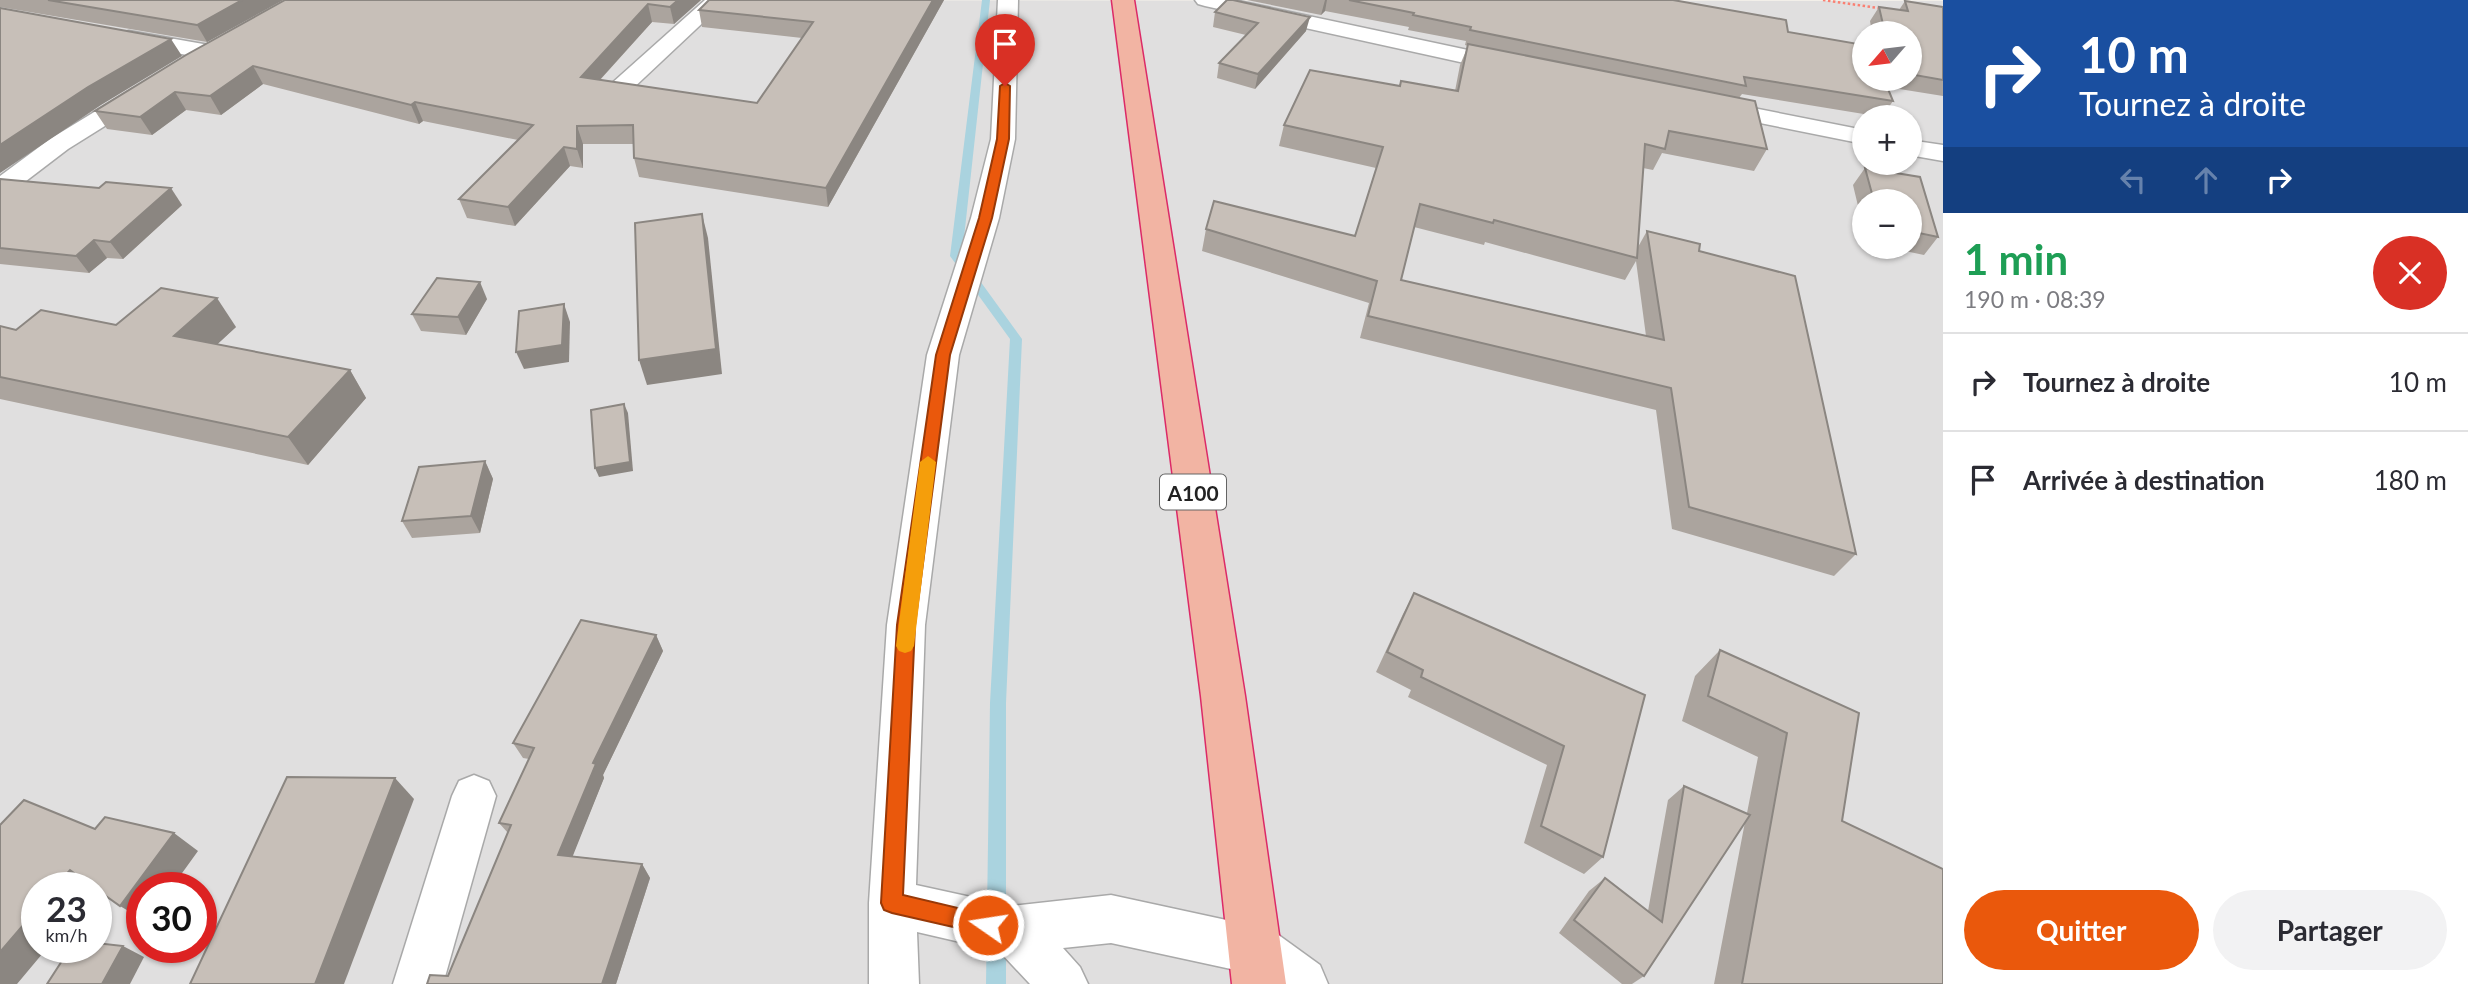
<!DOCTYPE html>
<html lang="fr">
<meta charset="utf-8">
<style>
body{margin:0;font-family:Lato,sans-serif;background:#f2f2f3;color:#2b2b33;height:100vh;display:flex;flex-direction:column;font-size:26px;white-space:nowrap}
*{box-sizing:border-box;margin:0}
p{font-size:23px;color:#7c7c81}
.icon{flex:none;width:38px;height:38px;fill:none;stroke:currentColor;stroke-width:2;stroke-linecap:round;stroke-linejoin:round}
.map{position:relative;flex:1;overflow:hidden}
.details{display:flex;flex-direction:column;background:#fff;width:525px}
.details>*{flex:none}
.hud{background:#1a4fa0;color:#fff;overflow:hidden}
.needle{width:46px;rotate:242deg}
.controls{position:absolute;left:1852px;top:21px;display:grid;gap:14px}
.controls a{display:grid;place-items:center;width:70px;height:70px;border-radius:50%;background:#fff;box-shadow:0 2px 5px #0004;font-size:35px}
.speed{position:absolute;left:21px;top:872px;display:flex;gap:14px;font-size:35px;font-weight:700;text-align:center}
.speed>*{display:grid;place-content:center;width:91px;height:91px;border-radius:50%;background:#fff;box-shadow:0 2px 5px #0004;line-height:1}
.speed small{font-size:18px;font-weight:400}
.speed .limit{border:10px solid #d22;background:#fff;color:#111}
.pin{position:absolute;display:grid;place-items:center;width:60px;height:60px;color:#fff;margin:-72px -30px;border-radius:50% 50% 50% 0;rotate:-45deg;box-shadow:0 0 7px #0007}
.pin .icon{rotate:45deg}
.me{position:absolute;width:77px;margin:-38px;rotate:283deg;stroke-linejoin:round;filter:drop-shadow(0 0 5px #0008)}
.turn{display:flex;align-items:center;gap:24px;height:147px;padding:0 21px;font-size:32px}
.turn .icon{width:91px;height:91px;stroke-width:2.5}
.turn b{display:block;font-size:49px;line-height:60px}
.lanes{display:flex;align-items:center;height:66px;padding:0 21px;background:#0003;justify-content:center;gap:35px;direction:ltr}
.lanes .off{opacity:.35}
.round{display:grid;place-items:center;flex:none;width:74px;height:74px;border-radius:37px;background:#f2f2f3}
.overview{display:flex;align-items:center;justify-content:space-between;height:119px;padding:0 21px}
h1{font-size:42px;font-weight:700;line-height:52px;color:#1e9e55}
.button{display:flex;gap:14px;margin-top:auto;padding:14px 21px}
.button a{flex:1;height:80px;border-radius:42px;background:#ea580c;color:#fff;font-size:28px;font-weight:700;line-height:80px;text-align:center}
.button a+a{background:#f2f2f3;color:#2b2b33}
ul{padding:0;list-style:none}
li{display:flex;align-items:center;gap:21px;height:98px;padding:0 21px;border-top:2px solid #e1e1e2}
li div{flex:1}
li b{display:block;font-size:26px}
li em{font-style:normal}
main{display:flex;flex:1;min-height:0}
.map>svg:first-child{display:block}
.residential{fill:#e0dfdf;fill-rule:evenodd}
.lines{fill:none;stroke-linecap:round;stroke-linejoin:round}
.stream{fill:#aad3df;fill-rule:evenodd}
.minor-casing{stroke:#a9a9a9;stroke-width:3}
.tertiary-casing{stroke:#a9a9a9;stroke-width:3}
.trunk-casing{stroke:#dc2a67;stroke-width:3}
.path{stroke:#fa8072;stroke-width:2.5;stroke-dasharray:2.5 2.5;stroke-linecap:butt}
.minor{fill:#fff;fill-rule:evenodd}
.tertiary{fill:#fff;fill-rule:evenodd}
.trunk{fill:#f2b4a3;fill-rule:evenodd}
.wall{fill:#aba49e;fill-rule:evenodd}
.shaded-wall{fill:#8b8681}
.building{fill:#c7bfb8;stroke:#8b8681;stroke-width:2}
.route{fill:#ea580c;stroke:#983908;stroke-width:2}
.slow{fill:#f59e0b}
.labels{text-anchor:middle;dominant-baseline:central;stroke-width:7;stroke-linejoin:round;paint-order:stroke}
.shield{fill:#fff;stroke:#646464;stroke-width:2}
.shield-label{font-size:21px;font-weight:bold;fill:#222}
</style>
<main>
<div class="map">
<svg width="1943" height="984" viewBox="0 0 1943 984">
<rect width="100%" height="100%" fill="#f2efe9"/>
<path class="residential" d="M0,0L1943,1V984H0ZM1864,33H1909V79H1864ZM1864,117H1909V163H1864ZM1864,201H1909V247H1864ZM37,887H96V947H37ZM142,887H201V947H142Z"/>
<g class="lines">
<polygon class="stream" points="982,0 990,0 962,256 1022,339 1006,703 1006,984 986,984 990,703 1010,339 950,256"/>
<g class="minor-casing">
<g id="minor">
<polygon points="705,0 727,0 628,93 612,93 608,88 612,83"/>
<polygon points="998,0 1018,0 1015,139 999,218 959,355 925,625 916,885 1012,906 1111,895 1254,926 1271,933 1278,950 1271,967 1254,974 1111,943 1063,948 1080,967 1088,984 1030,984 999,951 917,932 919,984 869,984 869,903 887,625 927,355 971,218 991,139"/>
<polygon points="1195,0 1234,0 1510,59 1518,61 1521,66 1518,71 1510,73 1205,6 1198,4"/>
<polygon points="129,31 209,45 217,47 220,52 217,57 209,59 121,43 118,38 121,33"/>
<polygon points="140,87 148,89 152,94 148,99 68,149 9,194 0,196 0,176 50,139 132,89"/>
<polygon points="1713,100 1864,130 1864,144 1705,112 1701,107 1705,102"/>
<polygon points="1909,140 1943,145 1943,161 1909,155"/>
<polygon points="474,775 489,781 496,796 443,984 393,984 452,796 459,781"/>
</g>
</g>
<g class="tertiary-casing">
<polygon id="tertiary" points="1254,923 1273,931 1320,965 1328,984 1256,984 1235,969 1227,950 1235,931"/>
</g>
<g class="trunk-casing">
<polygon id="trunk" points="1112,0 1134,0 1245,696 1286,984 1232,984 1201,696"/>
</g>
<polyline class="path" points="1823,0 1885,9"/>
<use href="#minor" class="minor"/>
<use href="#tertiary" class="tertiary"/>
<use href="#trunk" class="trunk"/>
</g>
<g class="wall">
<polygon points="0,0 283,0 207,42 0,7"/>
<polygon points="285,0 701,0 674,24 652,22 600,80 757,103 802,38 702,27 699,10 709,0 944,0 828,207 639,177 634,158 633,144 583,144 583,168 570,166 515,226 467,218 459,199 518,140 423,121 419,124 263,84 221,115 186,110 152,135 107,129 95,111"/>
<path d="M1247,0H1673L1788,32L1864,79H1909V33H1872L1870,21L1879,7L1899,10L1905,1L1943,7V96L1887,87L1893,101L1882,117L1742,94L1739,98L1767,149L1754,171L1662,153L1653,170L1643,168L1638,247L1647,231L1699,251L1856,554L1834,576L1672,529L1656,410L1360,338L1369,303L1202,251L1206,229L1355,236L1376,168L1279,146L1284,125L1399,86L1455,91L1460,65L1468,46L1465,45L1466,41L1408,30L1409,27L1325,11L1321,15ZM1414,227L1484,245L1485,242L1625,280L1636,261L1646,336L1401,280Z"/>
<polygon points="1215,12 1306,31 1255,89 1217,78 1219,63 1246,35 1213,27"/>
<polygon points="1865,168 1920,177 1938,237 1924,255 1886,247 1909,247 1909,201 1864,201 1864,231 1853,185"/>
<polygon points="0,179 182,205 123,259 107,258 89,273 0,264"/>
<polygon points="487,299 466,335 421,331 412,314"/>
<polygon points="116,325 236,327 217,344 350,370 366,398 308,465 0,399 0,326 16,330"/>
<polygon points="485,461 493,479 480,533 412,538 402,521"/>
<polygon points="1414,593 1645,695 1603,857 1584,874 1524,843 1547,765 1408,697 1411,690 1376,672 1403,614"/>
<polygon points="656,635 663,651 603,775 604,778 572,856 642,864 650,878 616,984 427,984 448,976 508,833 499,823 529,759 523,758 513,743"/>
<polygon points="1720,650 1859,713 1842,821 1943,984 1714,984 1745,822 1644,976 1632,984 1622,984 1559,933 1589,891 1605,878 1648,911 1668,800 1684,786 1747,813 1758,757 1682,721 1695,676"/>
</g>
<g class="shaded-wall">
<polygon points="242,0 283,0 207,42 197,25"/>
<polygon points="678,0 701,0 674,24 670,7"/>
<polygon points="933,0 944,0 828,207 826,188"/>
<polygon points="1325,0 1327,0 1325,11 1321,15"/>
<polygon points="648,4 652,22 586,95 581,77"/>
<polygon points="1310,17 1306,31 1255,89 1258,74"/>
<polygon points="171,39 182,56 101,105 0,173 0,145 88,87"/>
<polygon points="253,66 263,84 221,115 210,96"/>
<polygon points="175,92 186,110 152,135 140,117"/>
<polygon points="415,102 423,121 419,124 411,105"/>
<polygon points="577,126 583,144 583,168 577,149"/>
<polygon points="564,147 570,166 515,226 508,207"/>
<polygon points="171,188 182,205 123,259 110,242"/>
<polygon points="702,214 708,238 722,374 647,385 639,360"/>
<polygon points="94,240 107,258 89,273 76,256"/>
<polygon points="480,282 487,299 466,335 458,317"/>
<polygon points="217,298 236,327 195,365 174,336"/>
<polygon points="564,304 570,322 569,362 524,369 516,352"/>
<polygon points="350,370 366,398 308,465 288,437"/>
<polygon points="624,404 628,413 633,471 599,477 595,468"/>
<polygon points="485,461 493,479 480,533 471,516"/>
<polygon points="656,635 663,651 603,775 604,778 568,868 558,855 593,763"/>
<polygon points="395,778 414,799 344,984 315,984"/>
<polygon points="174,833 198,851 172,887 142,887 142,919 120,906"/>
<polygon points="642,864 650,878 616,984 602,984"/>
<polygon points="70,870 96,887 55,887"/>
<polygon points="37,909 37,947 48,947 17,984 0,984 0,952"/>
<polygon points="123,946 144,957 130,984 102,984"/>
</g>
<g class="building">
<polygon points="48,0 242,0 197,25"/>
<polygon points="285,0 678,0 670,7 648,4 581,77 757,103 813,22 699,10 709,0 933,0 826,188 634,158 633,125 577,126 577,149 564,147 508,207 459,199 533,125 415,102 411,105 253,66 210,96 175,92 140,117 95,111 186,55"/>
<polygon points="1227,0 1233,0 1310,17 1258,74 1219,63 1258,23 1215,12"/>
<polygon points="1349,0 1673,0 1786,20 1788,32 1864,45 1864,79 1884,79 1893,101 1744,77 1746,86 1470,30 1471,27 1413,15 1414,13"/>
<polygon points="1905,1 1943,7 1943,80 1909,74 1909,33 1885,33 1879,7 1908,11"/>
<polygon points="0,8 171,39 88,87 0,145"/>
<polygon points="1468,44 1755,101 1767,149 1669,131 1665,149 1645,144 1637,258 1494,220 1493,223 1420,204 1401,280 1664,340 1647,231 1700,244 1699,251 1795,276 1856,554 1689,507 1671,388 1368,316 1377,281 1206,229 1214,201 1355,236 1383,147 1284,125 1310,70 1400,86 1401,81 1458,91"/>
<polygon points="1865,168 1920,177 1938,237 1909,231 1909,201 1874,201"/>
<polygon points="0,179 99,188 106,182 171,188 110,242 94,240 76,256 0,248"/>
<polygon points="702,214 716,349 639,360 635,223"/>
<polygon points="437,278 480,282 458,317 412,314"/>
<polygon points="161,288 217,298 174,336 350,370 288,437 0,377 0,326 16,330 41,310 116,325"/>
<polygon points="564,304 562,345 516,352 519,311"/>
<polygon points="624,404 630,462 595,468 591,410"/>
<polygon points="485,461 471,516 402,521 419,467"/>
<polygon points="1414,593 1645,695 1603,857 1541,826 1564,746 1421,677 1423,670 1387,652"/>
<polygon points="581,620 656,635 593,763 596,764 558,855 642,864 602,984 427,984 430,975 448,976 511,825 499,823 534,748 513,743"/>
<polygon points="1720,650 1859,713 1842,821 1943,869 1943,984 1742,984 1787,733 1708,696"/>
<polygon points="287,777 395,778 315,984 190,984"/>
<polygon points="1684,786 1750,815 1644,976 1574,920 1605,878 1662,922"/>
<polygon points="24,800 95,829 105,817 174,833 120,906 96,889 96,887 93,887 70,870 55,887 37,887 37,909 0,952 0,825"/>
<polygon points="96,943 123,946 102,984 47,984 71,947 96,947"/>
</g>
<polygon class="route" points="1005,83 1010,86 1009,139 992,218 950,355 915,625 903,895 996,917 999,925 996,932 988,935 892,913 884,910 881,903 897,625 936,355 979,218 997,139 1000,86"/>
<polygon class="slow" points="928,456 936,462 914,646 911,651 905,653 899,651 896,646 920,462"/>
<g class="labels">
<rect class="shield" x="1160" y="474.5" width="66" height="35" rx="5"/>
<g class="shield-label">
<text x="1193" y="492">A100</text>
</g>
</g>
</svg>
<div class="controls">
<a><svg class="needle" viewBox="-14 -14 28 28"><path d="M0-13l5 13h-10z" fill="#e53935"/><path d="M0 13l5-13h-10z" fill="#7c7c81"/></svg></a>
<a>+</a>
<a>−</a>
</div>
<div class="speed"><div>23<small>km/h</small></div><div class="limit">30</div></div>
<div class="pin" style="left:1005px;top:86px;background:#d93025"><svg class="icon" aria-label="arrive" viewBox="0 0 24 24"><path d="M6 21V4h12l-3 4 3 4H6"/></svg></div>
<svg class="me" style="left:988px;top:925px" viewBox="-20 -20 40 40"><circle r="17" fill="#ea580c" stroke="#fff" stroke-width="3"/><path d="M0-11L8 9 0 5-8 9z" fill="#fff"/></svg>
</div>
<section class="details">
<div class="hud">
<div class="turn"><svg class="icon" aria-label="right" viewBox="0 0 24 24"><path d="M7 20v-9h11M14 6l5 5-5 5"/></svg><div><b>10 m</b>Tournez à droite</div></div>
<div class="lanes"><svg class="icon off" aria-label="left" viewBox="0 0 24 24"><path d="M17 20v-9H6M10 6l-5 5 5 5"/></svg><svg class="icon off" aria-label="ahead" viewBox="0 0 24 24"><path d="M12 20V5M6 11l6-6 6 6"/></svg><svg class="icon" aria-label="right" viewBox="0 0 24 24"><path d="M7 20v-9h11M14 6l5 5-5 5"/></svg></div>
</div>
<div class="overview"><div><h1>1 min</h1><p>190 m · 08:39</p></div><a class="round" style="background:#d93025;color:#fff"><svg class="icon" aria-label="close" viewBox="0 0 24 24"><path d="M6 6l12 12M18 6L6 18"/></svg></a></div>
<ul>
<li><svg class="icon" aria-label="right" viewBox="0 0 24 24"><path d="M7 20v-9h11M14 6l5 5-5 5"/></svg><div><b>Tournez à droite</b></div><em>10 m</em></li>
<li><svg class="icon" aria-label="arrive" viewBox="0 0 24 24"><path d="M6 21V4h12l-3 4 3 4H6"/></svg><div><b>Arrivée à destination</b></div><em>180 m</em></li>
</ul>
<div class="button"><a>Quitter</a><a>Partager</a></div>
</section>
</main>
